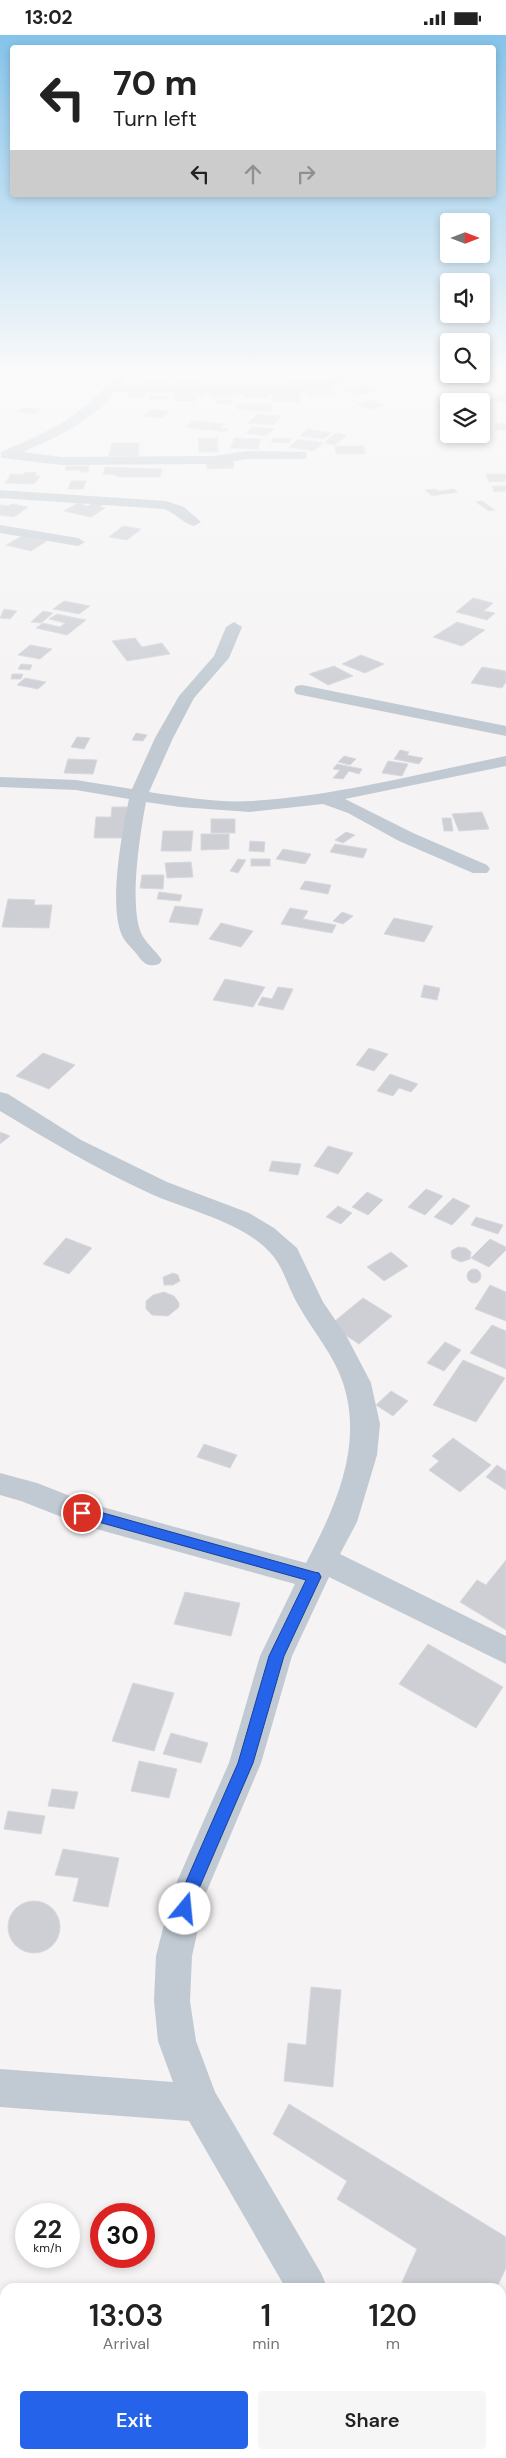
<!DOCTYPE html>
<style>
body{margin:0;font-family:"DM Sans",sans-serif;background:#f6f6f6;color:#222;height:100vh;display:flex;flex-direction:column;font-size:19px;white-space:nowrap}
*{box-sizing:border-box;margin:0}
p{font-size:16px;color:#767676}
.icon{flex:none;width:28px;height:28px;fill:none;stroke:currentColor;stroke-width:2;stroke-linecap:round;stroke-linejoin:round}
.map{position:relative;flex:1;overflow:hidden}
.side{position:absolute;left:0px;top:2248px;width:506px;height:176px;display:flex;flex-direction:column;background:#fff;border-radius:15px 15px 0 0;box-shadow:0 2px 8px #0003}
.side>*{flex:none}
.top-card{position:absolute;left:10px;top:10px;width:486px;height:152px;border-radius:5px;box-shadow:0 2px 8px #0003;background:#fff;color:#222;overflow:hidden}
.needle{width:32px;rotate:90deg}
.tools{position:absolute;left:440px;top:178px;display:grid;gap:10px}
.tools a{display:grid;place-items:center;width:50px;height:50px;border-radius:5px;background:#fff;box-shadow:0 2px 8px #0003;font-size:25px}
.speed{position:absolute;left:15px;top:2168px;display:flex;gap:10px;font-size:25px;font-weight:700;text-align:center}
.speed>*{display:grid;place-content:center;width:65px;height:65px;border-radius:50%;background:#fff;box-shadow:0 2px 8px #0003;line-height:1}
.speed small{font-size:12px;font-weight:400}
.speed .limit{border:8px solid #d22;background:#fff;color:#111}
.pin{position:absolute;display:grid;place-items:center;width:42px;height:42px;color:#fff;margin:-21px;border:2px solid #fff;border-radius:50%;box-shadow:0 1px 5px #0007}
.me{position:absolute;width:55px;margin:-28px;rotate:17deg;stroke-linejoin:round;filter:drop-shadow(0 0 4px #0008)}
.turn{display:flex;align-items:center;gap:18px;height:105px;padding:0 20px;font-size:22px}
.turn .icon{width:65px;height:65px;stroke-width:2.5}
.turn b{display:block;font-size:35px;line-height:42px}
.lanes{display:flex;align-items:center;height:48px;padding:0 20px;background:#0003;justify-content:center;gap:25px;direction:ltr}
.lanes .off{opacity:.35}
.eta{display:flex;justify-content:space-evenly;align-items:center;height:85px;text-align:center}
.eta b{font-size:30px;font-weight:600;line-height:35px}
.primary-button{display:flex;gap:10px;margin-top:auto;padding:10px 20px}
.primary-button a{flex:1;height:58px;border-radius:5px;background:#2563eb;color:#fff;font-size:20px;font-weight:600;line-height:58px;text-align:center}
.primary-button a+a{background:#f6f6f6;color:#222}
.status{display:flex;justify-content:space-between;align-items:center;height:35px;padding:0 25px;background:#fff;direction:ltr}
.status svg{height:14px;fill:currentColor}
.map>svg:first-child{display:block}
.building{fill:#cdcfd5;stroke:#d7d9de}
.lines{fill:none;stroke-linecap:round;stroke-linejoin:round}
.street{fill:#c1cad2;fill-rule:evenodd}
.route{fill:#2563eb;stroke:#184099}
</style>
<div class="status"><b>13:02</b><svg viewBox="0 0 49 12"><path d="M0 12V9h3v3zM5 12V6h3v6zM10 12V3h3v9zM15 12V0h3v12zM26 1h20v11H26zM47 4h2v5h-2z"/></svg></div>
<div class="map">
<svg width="506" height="2423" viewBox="0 0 506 2423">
<rect width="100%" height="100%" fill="#f5f3f3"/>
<g class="building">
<polygon points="355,339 378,341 372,348 350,346"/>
<polygon points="312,343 318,347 290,351 284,347"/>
<rect x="144" y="345" width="22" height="7"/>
<polygon points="177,346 198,347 197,350 203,350 202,354 169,353 170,348 177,349"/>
<polygon points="362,350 376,356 356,361 342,355"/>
<polygon points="329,353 334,359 309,361 304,356"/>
<polygon points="129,356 144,356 145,362 129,362"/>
<polygon points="174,356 203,356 202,362 173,361"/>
<rect x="210" y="357" width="23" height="5"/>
<polygon points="243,357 268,357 269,362 250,363 243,362"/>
<rect x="272" y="359" width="28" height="8"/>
<polygon points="498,360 506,361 506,368 491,366"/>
<polygon points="149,361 168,361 167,365 149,365"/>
<polygon points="475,361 491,364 481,373 481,366 469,366"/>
<polygon points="175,362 196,362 195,366 174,366"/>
<polygon points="216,365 232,365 231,369 216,369"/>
<polygon points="371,365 383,371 369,374 357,369"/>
<polygon points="237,369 271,369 271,377 237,374"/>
<polygon points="22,373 40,374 35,379 17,377"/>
<polygon points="151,374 170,376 162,383 143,381"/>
<polygon points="257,379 281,381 273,390 248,388"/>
<polygon points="194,385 213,388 205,395 186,392"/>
<polygon points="214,388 224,389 220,393 228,394 224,397 206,394"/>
<polygon points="495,388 506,389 506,395 495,395"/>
<polygon points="253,392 274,394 266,401 246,398"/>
<polygon points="307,394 331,398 324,404 300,401"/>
<polygon points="336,398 347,400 335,410 324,408"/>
<polygon points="198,403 217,403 218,417 199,417"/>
<polygon points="234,403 261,404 258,414 231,413"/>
<polygon points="273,403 291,404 289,408 271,407"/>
<polygon points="298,404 323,408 314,416 289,412"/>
<polygon points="112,408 139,408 138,421 109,421"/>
<polygon points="335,411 364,411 365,419 336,419"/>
<polygon points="206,425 233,425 234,433 207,434"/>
<polygon points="66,431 89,431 88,437 81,437 81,435 65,435"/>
<polygon points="105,432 162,434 160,442 117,442 117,440 103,439"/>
<polygon points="25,437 37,438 35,441 40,441 34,449 5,448 11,439 23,440"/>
<polygon points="486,439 506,439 506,446 489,447"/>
<polygon points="71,446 86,446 83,454 68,454"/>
<polygon points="492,451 506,451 506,456 494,457"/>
<polygon points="435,454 439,456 454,454 458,457 432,461 425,455"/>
<polygon points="482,466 495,475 489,476 476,467"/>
<polygon points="78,468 88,471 92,468 103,470 100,472 105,473 91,482 64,476"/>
<polygon points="12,469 28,472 14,482 0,480 0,470 8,471"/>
<polygon points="123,491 141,494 127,505 109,502"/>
<polygon points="22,501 47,506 31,516 6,510"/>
<polygon points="473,563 493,568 484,576 495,578 487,585 456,577"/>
<polygon points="64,566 90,571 79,579 53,574"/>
<polygon points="4,574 17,576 10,584 0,583"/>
<polygon points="43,576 53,578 41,588 31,587"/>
<polygon points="57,579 86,585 67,600 36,593 43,588 60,592 65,588 49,584"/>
<polygon points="457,587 485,595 462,611 433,602"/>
<polygon points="135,603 142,612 162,608 170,619 127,626 112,606"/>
<polygon points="30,610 52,614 40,624 18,620"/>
<polygon points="361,620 384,629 365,638 342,629"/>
<polygon points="21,629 32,630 30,635 18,634"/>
<polygon points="334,631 353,641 328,650 309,639"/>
<polygon points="482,632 506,636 506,647 502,653 471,648"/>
<polygon points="12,639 23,639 21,644 11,644"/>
<polygon points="25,643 46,647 38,654 17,650"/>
<polygon points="136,698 147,700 143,706 132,705"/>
<polygon points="77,702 90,703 84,714 71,712"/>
<polygon points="400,715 409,717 407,720 423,723 419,729 394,724"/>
<polygon points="344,721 356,724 350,730 338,727"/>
<polygon points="68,724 97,725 93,739 64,738"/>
<polygon points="388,726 408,729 402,741 382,738"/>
<polygon points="337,729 362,734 359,739 349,736 343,744 333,743 340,735 333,734"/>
<polygon points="112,772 129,772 127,803 94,803 96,782 111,782"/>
<polygon points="482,777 489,794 459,796 452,779"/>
<polygon points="442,783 451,783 453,796 444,796"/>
<rect x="211" y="784" width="24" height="14"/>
<polygon points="163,796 193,796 191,816 161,816"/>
<polygon points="346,797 355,800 343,808 335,805"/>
<polygon points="201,799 229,799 229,814 201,815"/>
<polygon points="250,806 265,807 264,817 249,816"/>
<polygon points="335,809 367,814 363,823 330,817"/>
<polygon points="283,814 311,819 305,829 276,824"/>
<polygon points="238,824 246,825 238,838 230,836"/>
<rect x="251" y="824" width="19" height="7"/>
<polygon points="191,827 193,842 167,843 165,828"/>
<polygon points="142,840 164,840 163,854 140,853"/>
<polygon points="305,846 331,850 328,859 300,854"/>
<polygon points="159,857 182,860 180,866 157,864"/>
<polygon points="8,864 35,865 34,870 52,870 49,893 2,892"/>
<polygon points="175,871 203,874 198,890 169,887"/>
<polygon points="290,873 308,876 303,884 336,890 332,898 281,889"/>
<polygon points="342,877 353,881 343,889 333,886"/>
<polygon points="394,883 433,891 424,907 384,899"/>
<polygon points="221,888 253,896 241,912 209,904"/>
<polygon points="225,944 265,952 253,972 213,965"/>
<polygon points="424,950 440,953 437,965 421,962"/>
<polygon points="278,952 293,954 283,975 258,970 262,962 272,964"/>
<polygon points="369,1013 388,1019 374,1036 356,1030"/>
<polygon points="43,1018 75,1030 49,1054 16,1041"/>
<polygon points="390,1039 418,1049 411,1057 399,1053 393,1061 377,1056"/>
<polygon points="0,1097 10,1101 0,1109"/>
<polygon points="328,1111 353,1118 338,1139 314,1131"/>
<polygon points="272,1126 301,1129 298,1140 269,1136"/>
<polygon points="426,1154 443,1161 425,1180 408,1172"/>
<polygon points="367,1157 383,1165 368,1180 352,1172"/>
<polygon points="453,1163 470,1171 452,1190 434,1182"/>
<polygon points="338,1171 352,1178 341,1189 326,1182"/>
<polygon points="476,1182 503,1190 498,1199 471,1190"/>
<polygon points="66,1203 92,1213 69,1239 43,1229"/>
<polygon points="490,1204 506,1212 506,1215 489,1232 471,1223"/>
<polygon points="458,1212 466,1213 471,1217 470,1224 461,1227 452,1223 451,1216"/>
<polygon points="391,1217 408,1231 384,1246 367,1232"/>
<circle cx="474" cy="1241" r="7"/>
<polygon points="173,1238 178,1240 180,1246 173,1250 164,1250 163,1242"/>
<polygon points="490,1250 506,1257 506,1286 475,1274"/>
<polygon points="164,1257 174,1261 179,1268 179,1272 168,1281 152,1280 146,1274 146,1266 153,1260"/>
<polygon points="363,1263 392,1281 359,1309 330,1290"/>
<polygon points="492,1290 506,1296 506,1334 470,1318"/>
<polygon points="445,1307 461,1315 444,1336 427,1328"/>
<polygon points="463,1325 505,1343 476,1387 433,1370"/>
<polygon points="391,1356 408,1366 393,1381 376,1370"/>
<polygon points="453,1403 491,1430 460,1457 429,1435 439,1426 432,1421"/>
<polygon points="204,1409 237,1420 230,1433 197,1422"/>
<polygon points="497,1430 506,1436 506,1455 486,1442"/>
<polygon points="506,1525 506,1595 460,1567 477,1545 486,1550"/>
<polygon points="185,1557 240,1568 231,1601 174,1589"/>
<polygon points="428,1609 503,1652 476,1693 399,1649"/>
<polygon points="133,1648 174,1658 154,1716 112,1706"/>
<polygon points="171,1698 208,1708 201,1728 163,1719"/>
<polygon points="139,1726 177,1734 169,1763 131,1756"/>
<polygon points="52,1754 78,1757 74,1774 48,1771"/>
<polygon points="8,1776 45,1781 41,1799 4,1794"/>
<polygon points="63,1814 119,1823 108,1872 73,1866 79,1843 55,1840"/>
<circle cx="34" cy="1892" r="26"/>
<polygon points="311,1952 341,1955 333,2052 284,2046 288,2008 306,2010"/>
<polygon points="289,2069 506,2202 506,2233 497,2252 410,2252 402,2247 417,2214 337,2164 347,2146 273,2099"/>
<rect x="225" y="2419" width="37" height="4"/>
</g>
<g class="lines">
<g class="street">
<path d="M119,334H131L120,350L294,351L328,346L349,334L361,336L335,352L294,359L115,357C91,387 57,402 23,417L62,422L214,421L247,416L306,417L307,420L306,423L301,424H247L214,429L62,430L1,423V417C50,396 87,380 119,334Z"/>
<path d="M0,455L166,466L184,472L201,487L194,491C183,488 175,478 164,474L0,463Z"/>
<polygon points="0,490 78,503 85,507 78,511 0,498"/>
<path d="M234,587L242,592L229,623L194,663L173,703L149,757C182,762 218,768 251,766C337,761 422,738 506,721V731L345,764L413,798L487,830L490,834L487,838H473L399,806L348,778L323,769L250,777L180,772L146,767C140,798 129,869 141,898C145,907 156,916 162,925L159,929C146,933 143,927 135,917C130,911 123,905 121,898C109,866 122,798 129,764L76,755L0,752V742L76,745L132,754L155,703L179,661L214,621L226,592Z"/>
<polygon points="302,650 506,691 506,701 296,659 294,655 296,651"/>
<path d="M0,1057L8,1059L81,1105L167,1147L249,1178L274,1193L297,1213L323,1267L347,1302L371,1348L380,1389L377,1420L357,1487L340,1519L506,1601V1629L329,1542L292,1621L261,1728L206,1858L192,1921L190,1966L196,2006L215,2057L321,2238L327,2252H285L189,2086L0,2072V2034L173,2047L158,2006L154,1966L156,1921L172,1858L229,1728L260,1621L295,1549L82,1490L21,1466L0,1460V1438L37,1448L88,1468L306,1528C335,1473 364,1410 343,1348C334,1320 314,1298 300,1273C283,1245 285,1226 256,1205C224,1182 184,1174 149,1158C97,1134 48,1105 0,1076Z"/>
<polygon points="371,2419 415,2419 417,2423 373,2423"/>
</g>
</g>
<linearGradient id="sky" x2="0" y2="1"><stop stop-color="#85c3ea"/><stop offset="0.5" stop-color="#fafafa"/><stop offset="1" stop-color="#fafafa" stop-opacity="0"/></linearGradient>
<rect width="506" height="674" fill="url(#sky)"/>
<polygon class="route" points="82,1472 314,1537 319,1538 321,1542 284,1621 253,1728 197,1858 191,1879 185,1881 180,1879 177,1874 181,1858 238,1728 269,1621 306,1545 77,1481 76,1478"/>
</svg>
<div class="tools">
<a><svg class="needle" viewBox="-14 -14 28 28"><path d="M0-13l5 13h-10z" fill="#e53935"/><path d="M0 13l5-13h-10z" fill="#767676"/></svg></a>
<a><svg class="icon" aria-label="sound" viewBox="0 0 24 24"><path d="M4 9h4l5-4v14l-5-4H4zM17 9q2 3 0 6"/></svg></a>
<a><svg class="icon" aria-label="search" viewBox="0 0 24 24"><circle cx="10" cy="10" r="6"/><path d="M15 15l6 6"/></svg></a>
<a><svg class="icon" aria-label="layers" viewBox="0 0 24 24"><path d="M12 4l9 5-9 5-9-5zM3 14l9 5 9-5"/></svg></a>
</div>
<div class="speed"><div>22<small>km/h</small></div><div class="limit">30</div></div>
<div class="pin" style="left:82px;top:1478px;background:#d93025"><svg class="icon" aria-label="arrive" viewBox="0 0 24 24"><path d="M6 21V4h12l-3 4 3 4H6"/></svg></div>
<svg class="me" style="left:185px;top:1874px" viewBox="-20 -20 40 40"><circle r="19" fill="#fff"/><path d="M0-13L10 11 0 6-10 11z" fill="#2563eb"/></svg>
<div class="top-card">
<div class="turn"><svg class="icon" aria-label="left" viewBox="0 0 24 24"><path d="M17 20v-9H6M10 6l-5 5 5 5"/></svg><div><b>70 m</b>Turn left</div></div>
<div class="lanes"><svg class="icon" aria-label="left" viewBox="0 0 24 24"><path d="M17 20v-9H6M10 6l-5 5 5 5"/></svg><svg class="icon off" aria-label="ahead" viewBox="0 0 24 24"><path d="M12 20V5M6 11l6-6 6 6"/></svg><svg class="icon off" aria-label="right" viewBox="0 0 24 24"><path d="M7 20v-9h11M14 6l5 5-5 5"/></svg></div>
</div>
<section class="side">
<div class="eta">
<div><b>13:03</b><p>Arrival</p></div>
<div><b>1</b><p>min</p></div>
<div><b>120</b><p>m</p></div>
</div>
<div class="primary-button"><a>Exit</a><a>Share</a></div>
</section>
</div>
